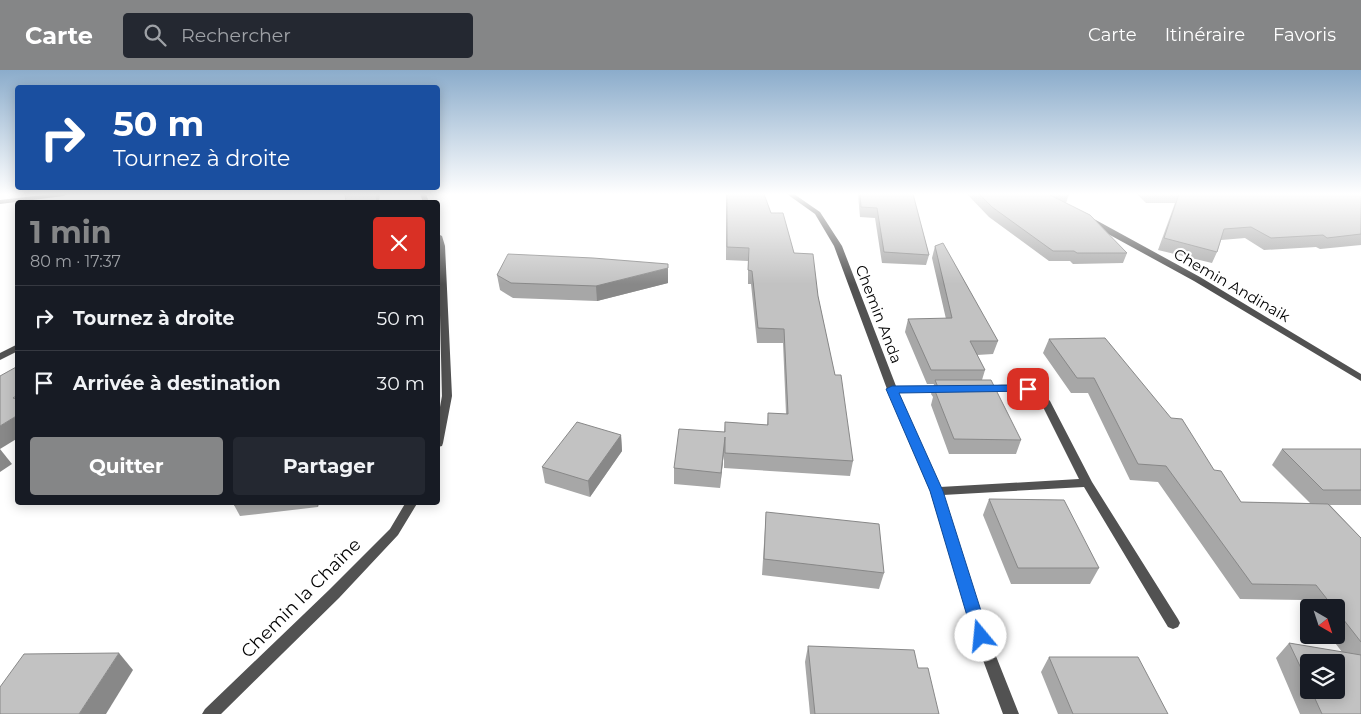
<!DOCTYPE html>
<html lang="fr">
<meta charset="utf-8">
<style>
body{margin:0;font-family:Montserrat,sans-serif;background:#242831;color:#f1f3f6;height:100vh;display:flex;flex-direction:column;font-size:19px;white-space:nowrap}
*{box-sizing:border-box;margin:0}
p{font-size:16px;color:#9ea1a6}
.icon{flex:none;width:28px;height:28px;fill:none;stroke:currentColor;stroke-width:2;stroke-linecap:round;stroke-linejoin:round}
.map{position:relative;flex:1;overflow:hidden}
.details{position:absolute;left:15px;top:130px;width:425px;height:305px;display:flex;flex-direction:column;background:#171b24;border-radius:5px;box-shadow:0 2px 12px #0003}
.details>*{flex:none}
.top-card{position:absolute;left:15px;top:15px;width:425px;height:105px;border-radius:5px;box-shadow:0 2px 12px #0003;background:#1a4fa0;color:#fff;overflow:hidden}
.needle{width:32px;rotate:141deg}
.fabs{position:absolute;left:1300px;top:529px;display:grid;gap:10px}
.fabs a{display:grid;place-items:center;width:45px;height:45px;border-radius:5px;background:#171b24;box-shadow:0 2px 12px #0003;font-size:25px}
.pin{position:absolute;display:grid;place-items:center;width:42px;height:42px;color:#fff;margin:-21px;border-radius:10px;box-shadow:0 2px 8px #0006}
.me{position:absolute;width:55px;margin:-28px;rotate:343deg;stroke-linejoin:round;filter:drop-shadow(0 0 4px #0008)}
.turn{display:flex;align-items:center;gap:18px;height:105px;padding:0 15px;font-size:22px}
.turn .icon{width:65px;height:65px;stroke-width:2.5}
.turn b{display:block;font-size:35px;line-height:42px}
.round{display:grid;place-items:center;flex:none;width:52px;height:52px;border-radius:5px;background:#242831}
.summary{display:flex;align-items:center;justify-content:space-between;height:85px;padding:0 15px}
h1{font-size:30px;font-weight:700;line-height:38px;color:#858687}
.button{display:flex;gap:10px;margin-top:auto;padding:10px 15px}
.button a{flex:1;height:58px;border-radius:5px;background:#858687;color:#fff;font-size:20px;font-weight:700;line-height:58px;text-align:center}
.button a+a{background:#242831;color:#f1f3f6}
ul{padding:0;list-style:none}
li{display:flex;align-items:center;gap:15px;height:65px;padding:0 15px;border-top:1px solid #363941}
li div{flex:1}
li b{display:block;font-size:19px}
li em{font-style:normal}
header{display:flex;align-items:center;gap:30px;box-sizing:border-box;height:70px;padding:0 25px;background:#858687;color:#fff}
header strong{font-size:24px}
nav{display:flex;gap:28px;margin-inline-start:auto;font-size:18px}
.search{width:350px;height:45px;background:#242831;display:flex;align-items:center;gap:12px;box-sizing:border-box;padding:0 18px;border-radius:5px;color:#9ea1a6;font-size:19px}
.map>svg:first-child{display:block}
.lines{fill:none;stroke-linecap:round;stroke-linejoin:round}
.minor{fill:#525252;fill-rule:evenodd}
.wall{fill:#a7a7a7;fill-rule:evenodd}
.shaded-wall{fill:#888}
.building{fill:#c2c2c2;stroke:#888}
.route{fill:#1a73e8;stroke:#114b97}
.labels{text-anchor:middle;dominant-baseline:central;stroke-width:4.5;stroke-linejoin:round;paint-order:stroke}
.street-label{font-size:15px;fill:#000;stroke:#fff}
.near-street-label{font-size:18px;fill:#000;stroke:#fff}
</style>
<header>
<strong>Carte</strong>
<div class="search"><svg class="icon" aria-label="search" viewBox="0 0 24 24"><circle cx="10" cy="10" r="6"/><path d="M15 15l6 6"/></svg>Rechercher</div>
<nav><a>Carte</a><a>Itinéraire</a><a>Favoris</a></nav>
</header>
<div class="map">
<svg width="1361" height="644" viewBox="0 0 1361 644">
<rect width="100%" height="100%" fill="#fff"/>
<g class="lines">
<g class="minor">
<polygon points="51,124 67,124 64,126 0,134 0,130"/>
<polygon points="420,124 426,124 429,132 423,132"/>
<path d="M787,124H794L820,142L842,176L896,316H946L951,319L946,322H898L940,417L1079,409L1041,333C1025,317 1004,322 983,322L978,319C983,315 990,316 997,315C1016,314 1037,315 1050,331L1092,412L1178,549L1180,553L1178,557L1173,559L1168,557L1084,417L943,425L988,566L1019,644H1003L974,566L930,421L887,319L834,176L815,144Z"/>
<polygon points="1088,149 1094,149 1200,207 1361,304 1361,311 1194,211 1088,153"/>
<polygon points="438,164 442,166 445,176 452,326 443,373 442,376 438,377 438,348 442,326"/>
<polygon points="18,274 18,281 0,290 0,283"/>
<polygon points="406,432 418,432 398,465 339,528 221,644 202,644 205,639 329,520 390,459"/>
</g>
</g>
<g class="wall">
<polygon points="726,124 771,143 794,183 818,226 853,391 850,406 724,398 724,382 720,418 674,414 674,398 724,362 725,352 767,355 768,343 786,344 783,273 757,273 751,214 748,214 748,191 726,190"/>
<polygon points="858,124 913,124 929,185 926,195 882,193 875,148 860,147"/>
<polygon points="967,124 1069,124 1066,133 1127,183 1123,193 1073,194 1070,191 1049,191 989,147"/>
<polygon points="1137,124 1361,124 1361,175 1320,179 1316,177 1264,180 1245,168 1221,170 1217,182 1212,193 1158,180 1175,133 1146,133"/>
<polygon points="935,176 998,271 993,284 977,285 985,300 982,310 1021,370 1016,384 949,384 931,335 933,327 931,324 934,314 927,314 905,262 908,249 946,249 932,188"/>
<polygon points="497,205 668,213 597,231 513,228 500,220"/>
<path d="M1049,269L1214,400L1241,432L1310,433L1272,395L1282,379H1361V435H1330L1361,468V644H1300L1276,588L1289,573L1342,582L1329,565H1336V538H1309L1303,530L1240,529L1158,412L1130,410L1088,323H1071L1043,283ZM1309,592L1336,620H1309Z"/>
<polygon points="621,365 622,381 590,427 545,413 542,397"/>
<polygon points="989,429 1099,498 1090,514 1011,514 983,445"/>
<polygon points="235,432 319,432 318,437 240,446 234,435"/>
<polygon points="766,442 884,503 879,519 762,505"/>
<polygon points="808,576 918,598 939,644 810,644 805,592"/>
<polygon points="1049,587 1168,644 1058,644 1041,602"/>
</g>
<g class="shaded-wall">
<polygon points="377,124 380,124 379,132 376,132"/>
<polygon points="668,198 668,213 597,231 596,216"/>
<polygon points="18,345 18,368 0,379 0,356"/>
<polygon points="621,365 622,381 590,427 588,411"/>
<polygon points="725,367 724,382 720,418 721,403"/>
<polygon points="0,379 12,394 0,402"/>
<polygon points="316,432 319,432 318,437"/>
<polygon points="119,583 133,600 106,644 79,644"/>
</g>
<g class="building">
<polygon points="345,124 377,124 376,132 346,132"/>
<polygon points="727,124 764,124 771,143 783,143 794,183 813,184 818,226 835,305 841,305 853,391 725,383 725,367 721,403 674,398 679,359 725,362 725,352 768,355 768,343 788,344 784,259 758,258 752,201 748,200 749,178 727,177"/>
<polygon points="860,124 913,124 929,185 884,182 877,138 861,137"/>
<polygon points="979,124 1048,124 1090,145 1127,183 1077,183 1074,181 1053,181 992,137"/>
<polygon points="1179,124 1361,124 1361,164 1327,168 1323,165 1271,168 1251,157 1224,159 1217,182 1164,168"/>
<polygon points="943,173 998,271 970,271 985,300 931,300 908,249 952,248 935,176"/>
<polygon points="508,184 593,188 668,194 668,198 596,216 511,213 497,205"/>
<polygon points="1105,268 1171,348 1182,349 1214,400 1221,401 1241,432 1328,434 1361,468 1361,572 1336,540 1336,538 1334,538 1316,515 1252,514 1166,396 1138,394 1094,308 1077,308 1049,269"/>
<polygon points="18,296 18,325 13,328 18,329 18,345 0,356 0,306"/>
<polygon points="935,310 991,310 1021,370 954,369 935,321 940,322"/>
<polygon points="577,352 621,365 588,411 542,397"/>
<polygon points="1282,379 1361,379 1361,420 1323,420"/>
<polygon points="989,429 1064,430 1099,498 1018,498"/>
<polygon points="235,432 254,432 234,435"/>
<polygon points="766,442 879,454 884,503 764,489"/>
<polygon points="1289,573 1361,585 1361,644 1322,644 1311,620 1336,620 1336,592 1309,592 1309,615"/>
<polygon points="808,576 914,580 918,598 928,598 939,644 815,644"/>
<polygon points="119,583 79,644 0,644 0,617 24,584"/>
<polygon points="1049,587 1138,587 1168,644 1073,644"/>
</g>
<linearGradient id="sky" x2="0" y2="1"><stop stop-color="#8baccb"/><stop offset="0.58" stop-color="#fff"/><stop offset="1" stop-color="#fff" stop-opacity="0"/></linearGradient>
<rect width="1361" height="214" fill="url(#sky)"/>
<polygon class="route" points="1028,315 1033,319 1031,321 899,323 943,421 989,566 986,571 981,573 975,571 973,566 930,421 886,319 892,316"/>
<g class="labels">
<g class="street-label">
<text transform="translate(1232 215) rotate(30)">Chemin Andinaik</text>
<text transform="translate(879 244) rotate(69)">Chemin Anda</text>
</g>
<g class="near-street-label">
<text transform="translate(301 528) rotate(-45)">Chemin la Chaîne</text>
</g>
</g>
</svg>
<div class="fabs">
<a><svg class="needle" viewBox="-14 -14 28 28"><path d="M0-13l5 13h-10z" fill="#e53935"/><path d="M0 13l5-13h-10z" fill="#9ea1a6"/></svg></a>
<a><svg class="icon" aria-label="layers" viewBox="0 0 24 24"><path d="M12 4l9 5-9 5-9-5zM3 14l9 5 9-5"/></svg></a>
</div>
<div class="pin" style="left:1028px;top:319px;background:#d93025"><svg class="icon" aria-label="arrive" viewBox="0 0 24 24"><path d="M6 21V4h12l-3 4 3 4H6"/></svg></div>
<svg class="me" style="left:981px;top:566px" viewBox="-20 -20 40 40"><circle r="19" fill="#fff"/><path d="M0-13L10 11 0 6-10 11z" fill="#1a73e8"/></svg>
<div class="top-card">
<div class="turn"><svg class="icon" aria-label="right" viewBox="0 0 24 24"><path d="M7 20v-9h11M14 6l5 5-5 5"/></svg><div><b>50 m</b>Tournez à droite</div></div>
</div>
<section class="details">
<div class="summary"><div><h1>1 min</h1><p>80 m · 17:37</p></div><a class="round" style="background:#d93025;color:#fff"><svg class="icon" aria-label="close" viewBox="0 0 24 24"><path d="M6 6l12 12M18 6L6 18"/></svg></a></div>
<ul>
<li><svg class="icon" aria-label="right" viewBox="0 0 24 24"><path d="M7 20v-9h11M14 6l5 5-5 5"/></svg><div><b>Tournez à droite</b></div><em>50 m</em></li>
<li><svg class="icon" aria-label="arrive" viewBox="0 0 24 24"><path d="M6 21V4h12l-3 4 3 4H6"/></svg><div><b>Arrivée à destination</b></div><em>30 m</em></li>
</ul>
<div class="button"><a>Quitter</a><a>Partager</a></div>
</section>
</div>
